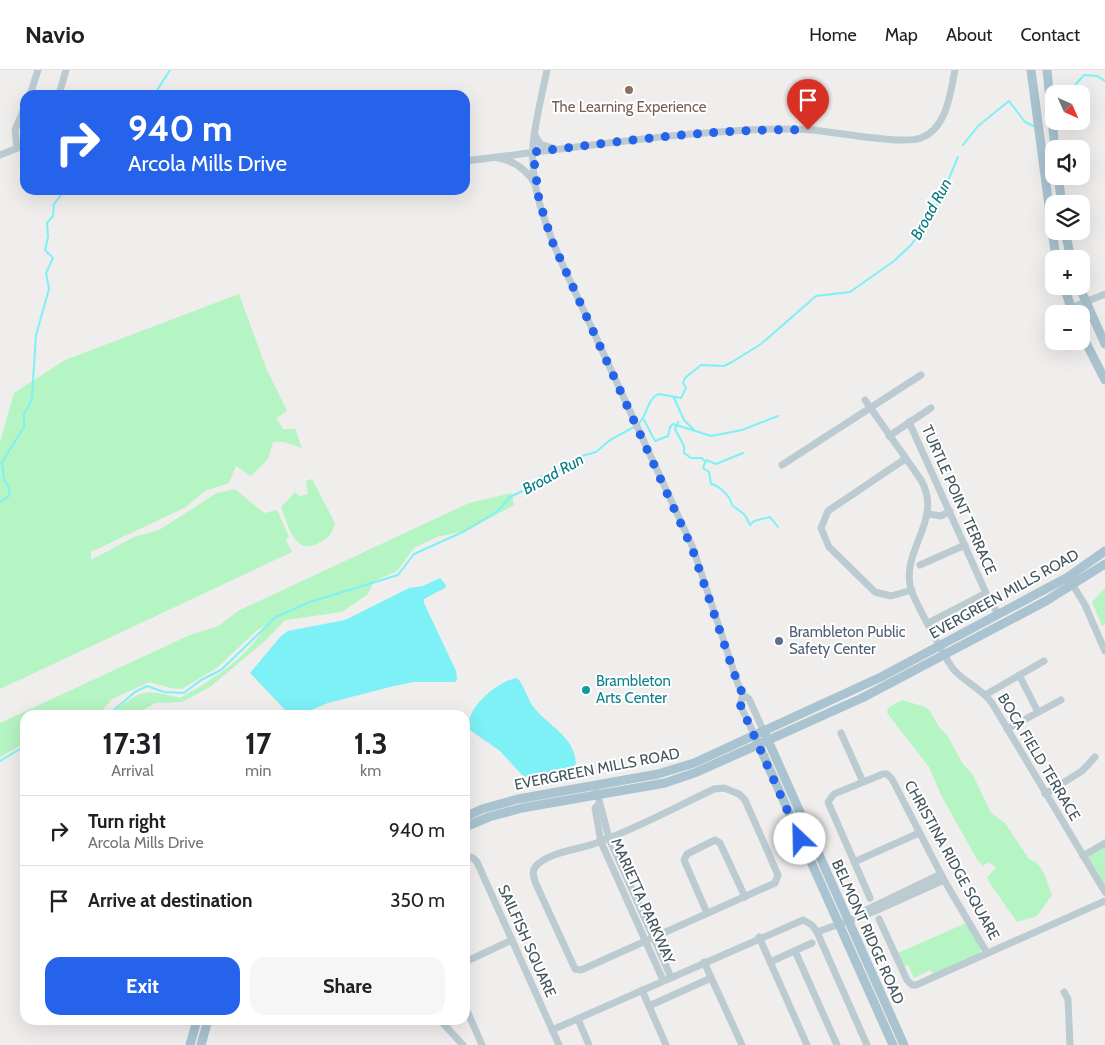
<!DOCTYPE html>
<meta charset="utf-8">
<style>
body{margin:0;font-family:Cabin,sans-serif;background:#f6f6f6;color:#202124;height:100vh;display:flex;flex-direction:column;font-size:19px;white-space:nowrap}
*{box-sizing:border-box;margin:0}
p{font-size:16px;color:#757577}
.icon{flex:none;width:28px;height:28px;fill:none;stroke:currentColor;stroke-width:2;stroke-linecap:round;stroke-linejoin:round}
.map{position:relative;flex:1;overflow:hidden}
.details{position:absolute;left:20px;top:640px;width:450px;height:315px;display:flex;flex-direction:column;background:#fff;border-radius:15px;box-shadow:0 5px 20px #0002}
.details>*{flex:none}
.hud{position:absolute;left:20px;top:20px;width:450px;height:105px;border-radius:15px;box-shadow:0 5px 20px #0002;background:#2563eb;color:#fff;overflow:hidden}
.needle{width:32px;rotate:135deg}
.buttons{position:absolute;left:1045px;top:15px;display:grid;gap:10px}
.buttons a{display:grid;place-items:center;width:45px;height:45px;border-radius:10px;background:#fff;box-shadow:0 5px 20px #0002;font-size:25px}
.pin{position:absolute;display:grid;place-items:center;width:42px;height:42px;color:#fff;margin:-51px -21px;border-radius:50% 50% 50% 0;rotate:-45deg;box-shadow:0 0 5px #0007}
.pin .icon{rotate:45deg}
.me{position:absolute;width:55px;margin:-28px;rotate:336deg;stroke-linejoin:round;filter:drop-shadow(0 0 4px #0008)}
.turn{display:flex;align-items:center;gap:18px;height:105px;padding:0 25px;font-size:22px}
.turn .icon{width:65px;height:65px;stroke-width:2.5}
.turn b{display:block;font-size:35px;line-height:42px}
.eta{display:flex;justify-content:space-evenly;align-items:center;height:85px;text-align:center}
.eta b{font-size:30px;font-weight:700;line-height:35px}
.action{display:flex;gap:10px;margin-top:auto;padding:10px 25px}
.action a{flex:1;height:58px;border-radius:15px;background:#2563eb;color:#fff;font-size:20px;font-weight:700;line-height:58px;text-align:center}
.action a+a{background:#f6f6f6;color:#202124}
ul{padding:0;list-style:none}
li{display:flex;align-items:center;gap:15px;height:70px;padding:0 25px;border-top:1px solid #e0e0e0}
li div{flex:1}
li b{display:block;font-size:19px}
li em{font-style:normal}
header{display:flex;align-items:center;gap:30px;box-sizing:border-box;height:70px;padding:0 25px;background:#fff;border-bottom:1px solid #e0e0e0}
header strong{font-size:24px}
nav{display:flex;gap:28px;margin-inline-start:auto;font-size:18px}
.map>svg:first-child{display:block}
.green{fill:#b5f4c3}
.water{fill:#7df1f6}
.lines{fill:none;stroke-linecap:round;stroke-linejoin:round}
.stream{stroke:#7df1f6;stroke-width:2}
.minor{stroke:#bbcbd1;stroke-width:7}
.major{stroke:#a9c3d0;stroke-width:9}
.route{stroke:#2563eb;stroke-width:9;stroke-dasharray:0 16.2}
.education-dot{fill:#8d6e63;stroke:#fff;stroke-width:2}
.service-dot{fill:#5c6f8a;stroke:#fff;stroke-width:2}
.culture-dot{fill:#0f9aa8;stroke:#fff;stroke-width:2}
.labels{text-anchor:middle;dominant-baseline:central;stroke-width:4;stroke-linejoin:round;paint-order:stroke}
.education-label{font-size:15px;fill:#785e54;stroke:#fff}
.street-label{font-size:15px;fill:#43555d;stroke:#fff}
.service-label{font-size:15px;fill:#4e5e75;stroke:#fff;text-anchor:start}
.culture-label{font-size:15px;fill:#0d838f;stroke:#fff;text-anchor:start}
.water-label{font-size:16px;font-style:italic;fill:#057d82;stroke:#fff}
</style>
<header>
<strong>Navio</strong>
<nav><a>Home</a><a>Map</a><a>About</a><a>Contact</a></nav>
</header>
<div class="map">
<svg width="1105" height="975" viewBox="0 0 1105 975">
<rect width="100%" height="100%" fill="#f0eded"/>
<g class="green">
<polygon points="239,224 266,298 287,341 276,348 283,359 295,359 302,378 284,372 273,372 268,389 251,406 236,396 229,413 205,421 186,437 91,482 91,490 134,467 159,460 217,423 235,419 264,443 277,440 289,467 286,470 292,482 0,619 0,372 14,323 65,290"/>
<path d="M312,409L335,453C332,464 329,468 319,473C294,487 288,454 281,437L295,422L299,426L308,424L306,411Z"/>
<path d="M512,423L514,435L468,460L437,467L414,478L397,501L374,511L368,524L342,542L285,550L266,570L210,617L182,632L155,633L135,645H110C140,620 143,618 180,628C213,610 248,587 266,555L256,561L218,597L182,619L171,618L149,612L112,629L98,645H25V673L0,687V653L190,565L219,556L238,541L469,433Z"/>
<polygon points="1105,518 1105,554 1102,556 1092,532"/>
<path d="M902,630L925,637L930,641L939,657L947,665L963,694L973,705L991,743L1005,753L1029,789C1045,795 1046,811 1052,825L1037,846L1017,852L989,812L987,807L996,798L989,792L983,796L976,788L941,725L929,697L887,643L888,638Z"/>
<polygon points="1105,773 1105,822 1083,786"/>
<polygon points="966,853 981,878 979,884 933,904 930,900 914,908 908,895 904,896 898,883"/>
</g>
<g class="water">
<polygon points="440,508 446,515 445,518 424,529 424,533 456,601 457,609 455,612 414,612 394,616 328,633 300,645 290,645 250,603 281,566 288,561 345,550 409,518 423,516"/>
<path d="M517,608C523,613 527,627 532,635C547,656 574,665 576,693L572,702L527,707L522,705L500,681L470,660C462,640 499,610 517,608Z"/>
</g>
<g class="lines">
<g class="stream">
<polyline points="1067,24 1084,5 1097,6 1105,11"/>
<polyline points="154,25 170,0"/>
<polyline points="963,75 978,56 1009,31 1025,52 1036,57"/>
<polyline points="674,328 684,350 694,360"/>
<polyline points="644,350 655,371 668,366 670,357 673,354 711,366 742,360 778,346"/>
<polyline points="678,352 675,359 684,376 684,383 691,388 702,388 705,392"/>
<path d="M638,354C648,345 646,331 658,324L681,328L686,318L683,313L685,308L701,295L724,296L732,292L761,274L816,226L850,222L894,191L911,175L922,160L938,134L958,87"/>
<path d="M743,383L716,394L706,390L703,398L709,402L711,414C719,415 731,427 732,435L745,445L750,455L754,451L770,447L778,457"/>
<polyline points="0,432 8,427 10,420 4,409 2,392 24,357 24,344 30,334 32,327 36,265 49,219 46,203 53,188 45,180 48,167 47,153 53,146 54,134 65,120"/>
<polyline points="108,645 135,622 147,616 164,622 184,623 201,610 221,600 276,547 310,532 398,505 414,484 465,461 498,441 510,427 531,417 542,406 554,404 575,388 596,382 610,370 634,357"/>
<polyline points="0,691 25,676"/>
</g>
<g class="minor">
<path d="M547,0C542,25 535,51 533,76C530,115 545,154 560,189L693,478L738,614L743,625L749,629L764,662"/>
<polyline points="60,21 66,0"/>
<polyline points="30,25 38,0"/>
<polyline points="535,65 540,74 553,78"/>
<polyline points="17,78 15,60 25,36"/>
<polyline points="0,85 25,75"/>
<path d="M498,88C514,91 527,100 535,114"/>
<path d="M465,91C540,82 615,71 691,64C731,61 772,57 812,60C836,62 902,75 921,68C947,58 950,24 955,0"/>
<polyline points="1071,238 1105,224"/>
<path d="M865,330L921,410C944,451 900,479 911,520C915,531 947,592 954,600C966,613 982,619 992,633L1105,822"/>
<polyline points="909,352 986,523 998,544"/>
<polyline points="889,366 931,338"/>
<polyline points="905,389 828,441 821,458 829,477 875,522 891,526 912,520"/>
<polyline points="782,395 921,305"/>
<polyline points="928,444 941,446 950,441"/>
<polyline points="920,495 965,475"/>
<polyline points="1071,512 1085,535 1105,581"/>
<polyline points="928,553 986,523"/>
<polyline points="1019,605 1038,642"/>
<polyline points="743,625 740,635 755,666"/>
<polyline points="985,625 1044,591"/>
<polyline points="1007,659 1061,630"/>
<polyline points="841,663 863,712"/>
<polyline points="595,715 609,768 671,907"/>
<path d="M724,718L739,724L745,730L778,805L775,813L581,900L575,899L536,814C533,806 531,800 538,794C555,780 580,780 599,772C638,758 676,737 714,719Z"/>
<polyline points="1045,724 1082,701 1095,687"/>
<polyline points="599,734 595,738 601,772 663,910"/>
<polyline points="465,785 473,788 477,792 559,975"/>
<polyline points="1083,786 1105,773"/>
<polyline points="854,792 919,763"/>
<polyline points="870,828 828,732 834,724 883,704 887,704 892,709 944,810 987,883"/>
<polyline points="707,843 684,790 687,784 715,770 720,773 745,827"/>
<polyline points="858,844 941,804"/>
<polyline points="879,849 907,910 912,915 916,915 1105,831"/>
<polyline points="817,862 873,842 944,810"/>
<polyline points="759,867 807,975"/>
<polyline points="795,881 837,975"/>
<polyline points="465,892 512,870"/>
<polyline points="704,892 742,975"/>
<polyline points="770,892 812,873"/>
<polyline points="642,920 666,975"/>
<polyline points="1064,922 1068,929 1070,975"/>
<polyline points="465,936 482,975"/>
<polyline points="649,936 711,908"/>
<polyline points="578,949 589,975"/>
<polyline points="440,950 463,975"/>
<polyline points="552,960 803,850 812,855 817,862 867,975"/>
</g>
<g class="major">
<polyline points="1031,0 1056,189"/>
<polyline points="1047,0 1055,79"/>
<polyline points="1058,106 1062,134"/>
<polyline points="1065,161 1071,189"/>
<polyline points="1064,216 1073,244"/>
<polyline points="1079,216 1105,274"/>
<polyline points="1081,263 1105,310"/>
<polyline points="766,666 904,975"/>
<polyline points="757,671 893,975"/>
<polyline points="465,747 482,739 518,729 658,704 694,693 881,607 1068,507 1105,481"/>
<polyline points="465,757 489,747 522,738 665,713 697,702 862,628 1046,531 1105,494"/>
<polyline points="190,975 197,950"/>
<polyline points="201,975 208,950"/>
</g>
</g>
<g class="lines">
<path class="route" d="M800,769L740,634L743,625L734,603L692,478L552,171L539,130L533,82C624,71 716,58 808,60"/>
</g>
<circle class="education-dot" cx="629" cy="20" r="5"/>
<circle class="service-dot" cx="779" cy="571" r="5"/>
<circle class="culture-dot" cx="586" cy="620" r="5"/>
<g class="labels">
<g class="education-label">
<text x="629" y="37">The Learning Experience</text>
</g>
<g class="street-label">
<text transform="translate(959 430) rotate(66)">TURTLE POINT TERRACE</text>
<text transform="translate(1004 524) rotate(-29)">EVERGREEN MILLS ROAD</text>
<text transform="translate(1039 687) rotate(59)">BOCA FIELD TERRACE</text>
<text transform="translate(597 699) rotate(-11)">EVERGREEN MILLS ROAD</text>
<text transform="translate(952 790) rotate(61)">CHRISTINA RIDGE SQUARE</text>
<text transform="translate(643 831) rotate(66)">MARIETTA PARKWAY</text>
<text transform="translate(868 862) rotate(66)">BELMONT RIDGE ROAD</text>
<text transform="translate(527 871) rotate(66)">SAILFISH SQUARE</text>
</g>
<g class="service-label">
<text x="789" y="562">Brambleton Public<tspan x="789" dy="17">Safety Center</tspan></text>
</g>
<g class="culture-label">
<text x="596" y="611">Brambleton<tspan x="596" dy="17">Arts Center</tspan></text>
</g>
<g class="water-label">
<text transform="translate(931 139) rotate(-61)">Broad Run</text>
<text transform="translate(553 404) rotate(-29)">Broad Run</text>
</g>
</g>
</svg>
<div class="buttons">
<a><svg class="needle" viewBox="-14 -14 28 28"><path d="M0-13l5 13h-10z" fill="#e53935"/><path d="M0 13l5-13h-10z" fill="#757577"/></svg></a>
<a><svg class="icon" aria-label="sound" viewBox="0 0 24 24"><path d="M4 9h4l5-4v14l-5-4H4zM17 9q2 3 0 6"/></svg></a>
<a><svg class="icon" aria-label="layers" viewBox="0 0 24 24"><path d="M12 4l9 5-9 5-9-5zM3 14l9 5 9-5"/></svg></a>
<a>+</a>
<a>−</a>
</div>
<div class="pin" style="left:808px;top:60px;background:#d93025"><svg class="icon" aria-label="arrive" viewBox="0 0 24 24"><path d="M6 21V4h12l-3 4 3 4H6"/></svg></div>
<svg class="me" style="left:800px;top:769px" viewBox="-20 -20 40 40"><circle r="19" fill="#fff"/><path d="M0-13L10 11 0 6-10 11z" fill="#2563eb"/></svg>
<div class="hud">
<div class="turn"><svg class="icon" aria-label="right" viewBox="0 0 24 24"><path d="M7 20v-9h11M14 6l5 5-5 5"/></svg><div><b>940 m</b>Arcola Mills Drive</div></div>
</div>
<section class="details">
<div class="eta">
<div><b>17:31</b><p>Arrival</p></div>
<div><b>17</b><p>min</p></div>
<div><b>1.3</b><p>km</p></div>
</div>
<ul>
<li><svg class="icon" aria-label="right" viewBox="0 0 24 24"><path d="M7 20v-9h11M14 6l5 5-5 5"/></svg><div><b>Turn right</b><p>Arcola Mills Drive</p></div><em>940 m</em></li>
<li><svg class="icon" aria-label="arrive" viewBox="0 0 24 24"><path d="M6 21V4h12l-3 4 3 4H6"/></svg><div><b>Arrive at destination</b></div><em>350 m</em></li>
</ul>
<div class="action"><a>Exit</a><a>Share</a></div>
</section>
</div>
